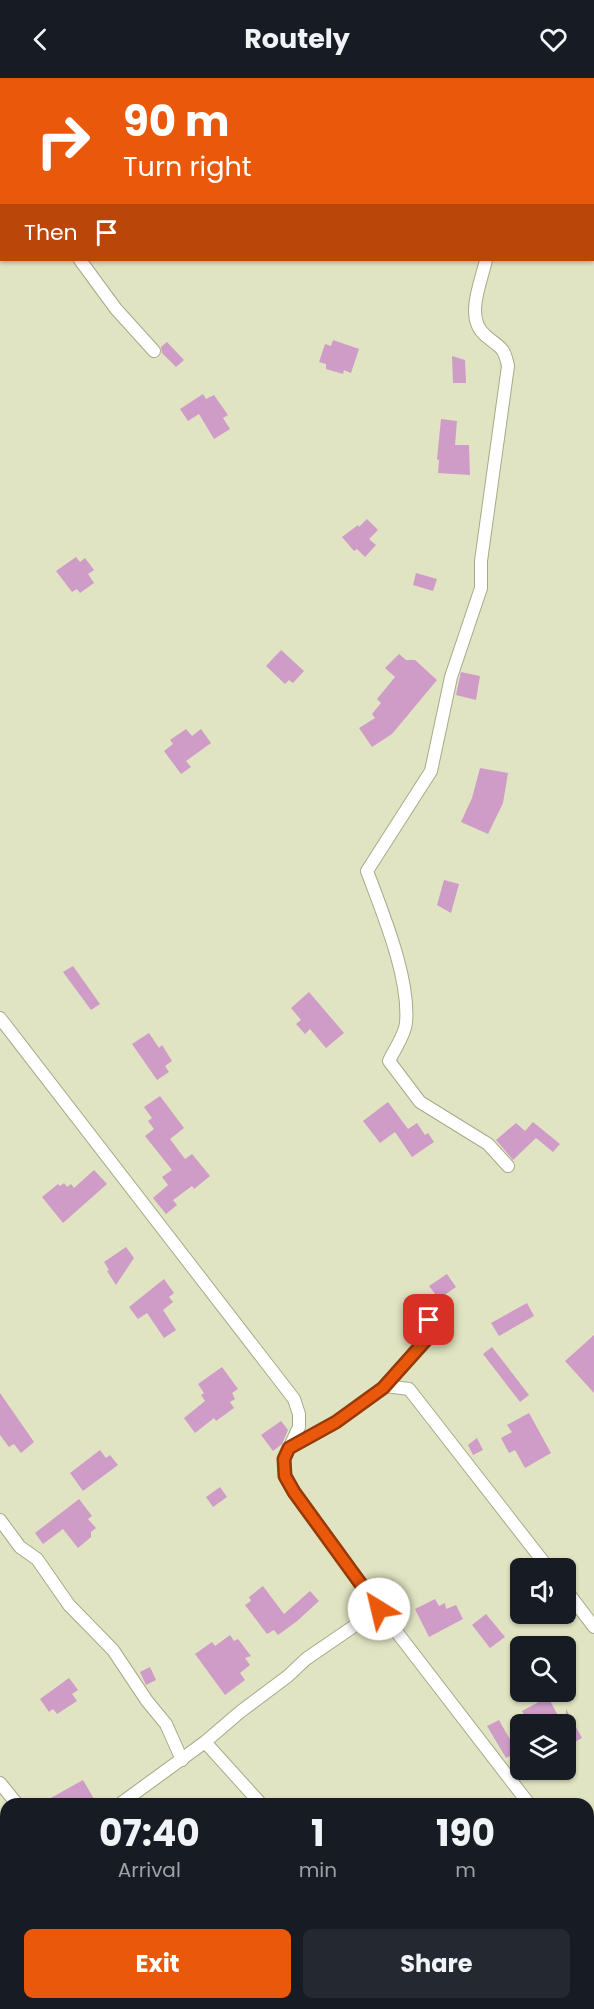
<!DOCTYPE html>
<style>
body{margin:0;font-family:Poppins,sans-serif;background:#242831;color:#f1f3f6;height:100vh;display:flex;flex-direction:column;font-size:22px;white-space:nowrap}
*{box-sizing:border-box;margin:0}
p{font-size:20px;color:#9ea1a6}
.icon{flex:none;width:33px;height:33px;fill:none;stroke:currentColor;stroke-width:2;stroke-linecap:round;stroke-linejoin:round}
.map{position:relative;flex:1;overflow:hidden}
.details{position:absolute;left:0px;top:1720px;width:594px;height:212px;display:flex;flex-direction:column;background:#171b24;border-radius:18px 18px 0 0;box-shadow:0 2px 4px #0004}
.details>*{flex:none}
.banner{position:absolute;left:0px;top:0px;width:594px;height:183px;box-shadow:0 2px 4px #0004;background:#ea580c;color:#fff;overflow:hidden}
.tools{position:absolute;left:510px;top:1480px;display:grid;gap:12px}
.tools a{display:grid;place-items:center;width:66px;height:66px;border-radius:9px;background:#171b24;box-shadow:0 2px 4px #0004;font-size:30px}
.pin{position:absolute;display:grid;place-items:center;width:51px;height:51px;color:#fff;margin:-26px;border-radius:12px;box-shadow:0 3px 9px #0006}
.me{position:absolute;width:66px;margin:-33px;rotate:324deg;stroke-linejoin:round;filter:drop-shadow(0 0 4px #0008)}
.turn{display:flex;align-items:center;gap:21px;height:126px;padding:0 24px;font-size:27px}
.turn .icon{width:78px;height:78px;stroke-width:2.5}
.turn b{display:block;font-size:42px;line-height:51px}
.then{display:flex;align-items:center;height:57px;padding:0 24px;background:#0003;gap:12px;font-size:22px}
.eta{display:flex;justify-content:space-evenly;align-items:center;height:102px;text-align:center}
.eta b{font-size:36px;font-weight:700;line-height:42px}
.action{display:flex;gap:12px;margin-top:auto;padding:12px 24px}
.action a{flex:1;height:69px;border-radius:9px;background:#ea580c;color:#fff;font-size:24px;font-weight:700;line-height:69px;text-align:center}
.action a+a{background:#242831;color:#f1f3f6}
header{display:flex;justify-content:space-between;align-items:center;height:78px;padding:0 24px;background:#171b24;font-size:27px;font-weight:700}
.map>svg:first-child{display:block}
.building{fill:#ce9cc7}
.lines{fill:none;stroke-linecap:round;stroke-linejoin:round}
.street-casing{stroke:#a7aa89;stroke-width:14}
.street{stroke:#fff;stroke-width:12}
.route-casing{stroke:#983908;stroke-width:15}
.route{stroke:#ea580c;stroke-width:10}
</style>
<header><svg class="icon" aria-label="back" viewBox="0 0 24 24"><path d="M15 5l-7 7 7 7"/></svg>Routely<svg class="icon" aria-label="heart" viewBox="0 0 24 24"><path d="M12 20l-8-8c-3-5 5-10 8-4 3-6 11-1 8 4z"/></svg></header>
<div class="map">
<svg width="594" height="1931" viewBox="0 0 594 1931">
<rect width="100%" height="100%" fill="#e1e4c2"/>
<g class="building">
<polygon points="333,262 359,271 351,295 344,292 343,296 326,291 326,286 319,284 325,266 331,268"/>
<polygon points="167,264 184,282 176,289 162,275 161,269"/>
<polygon points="452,278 465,282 466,305 453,305"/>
<polygon points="203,316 206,321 214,317 228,337 223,340 230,351 214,361 199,336 188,343 180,331"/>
<polygon points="441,341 457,343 455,367 469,367 470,397 438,395 439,382 437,381"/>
<polygon points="367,441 378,452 369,461 376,467 365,479 357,471 354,473 342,459 358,447 359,449"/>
<polygon points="76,479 80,484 85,480 94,492 88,496 94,505 80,515 77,511 72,514 56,493"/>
<polygon points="416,495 437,501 433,513 413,507"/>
<polygon points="281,572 304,593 293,605 289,602 285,606 266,588"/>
<polygon points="399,576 406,582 415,582 437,602 392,656 372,669 359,650 375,640 372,636 381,625 377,621 395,599 385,590"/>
<polygon points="461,594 480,598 476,622 456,617"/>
<polygon points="186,651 192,658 201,651 211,665 186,683 191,689 181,696 164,673 173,666 170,662"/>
<polygon points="480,690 508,695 503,725 488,756 461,744 472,720"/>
<polygon points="444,802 459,806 451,835 437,827"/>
<polygon points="73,888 100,926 91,932 63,894"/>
<polygon points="309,914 344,955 326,970 310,951 305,956 296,946 301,942 291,930"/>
<polygon points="149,955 159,970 162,967 172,983 165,988 169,994 157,1002 132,966"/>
<polygon points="160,1018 184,1050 170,1061 185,1081 192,1076 210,1098 194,1111 192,1108 173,1122 177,1127 166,1136 153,1120 168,1107 162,1099 172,1092 145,1058 154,1051 148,1043 152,1040 144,1029"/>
<polygon points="388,1024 408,1051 417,1045 425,1057 428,1055 434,1064 412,1079 395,1054 380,1065 363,1043"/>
<polygon points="533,1044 560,1066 553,1074 536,1060 513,1082 496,1062 516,1045 525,1053"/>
<polygon points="94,1092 107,1106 63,1145 42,1119 58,1106 60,1108 64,1105 67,1109 71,1106 74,1110"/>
<polygon points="126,1169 134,1180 116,1207 107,1193 109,1192 104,1184"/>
<polygon points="447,1196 456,1209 439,1221 429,1208"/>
<polygon points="164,1201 174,1215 169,1219 173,1224 163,1232 176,1252 164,1260 147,1235 138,1241 129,1229"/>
<polygon points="527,1225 534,1238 499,1258 491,1245"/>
<polygon points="594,1257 594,1315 565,1283"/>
<polygon points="492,1269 529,1317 520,1324 483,1276"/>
<polygon points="222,1289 238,1311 232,1315 235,1321 230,1324 234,1330 216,1343 214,1340 195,1355 184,1340 205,1323 201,1317 204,1315 198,1306"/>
<polygon points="0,1315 34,1364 21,1375 14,1366 9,1369 0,1357"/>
<polygon points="529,1335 551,1375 525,1390 515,1372 509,1375 501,1360 512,1354 507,1347"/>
<polygon points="281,1343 288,1352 282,1366 273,1373 261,1357"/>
<polygon points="477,1360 483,1372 473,1377 468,1367"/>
<polygon points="100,1372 106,1380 110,1377 118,1387 83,1413 70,1395"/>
<polygon points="220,1409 227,1419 213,1429 206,1419"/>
<polygon points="79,1421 92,1438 88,1441 96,1450 91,1454 91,1459 78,1470 63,1451 43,1466 35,1455"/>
<polygon points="263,1508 284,1536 310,1513 319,1523 296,1544 278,1557 274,1552 267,1556 245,1527 251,1523 249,1519"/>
<polygon points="435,1521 439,1528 445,1525 446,1531 456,1527 463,1541 429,1559 415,1531"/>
<polygon points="486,1536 505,1559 490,1570 472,1547"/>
<polygon points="230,1557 234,1563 238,1561 251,1578 245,1580 250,1587 240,1595 245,1602 225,1617 195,1576 212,1564 215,1568"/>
<polygon points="150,1589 156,1602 146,1607 140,1594"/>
<polygon points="69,1600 78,1612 72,1616 77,1623 57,1636 53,1631 49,1634 40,1621"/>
<polygon points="548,1619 563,1647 538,1647 535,1641 528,1645 522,1633"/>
<polygon points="566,1631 582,1660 566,1669"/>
<polygon points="499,1642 517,1674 506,1680 487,1648"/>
<polygon points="83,1702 97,1726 40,1726"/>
</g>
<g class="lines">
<g class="street-casing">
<g id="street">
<polyline points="320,2 321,0"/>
<polyline points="560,2 561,0"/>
<polyline points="0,99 2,100"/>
<polyline points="80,182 116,231 154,273"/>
<path d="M486,182C481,205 464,240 486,258C500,270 504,268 508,288L481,483V510L451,599L431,693L367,793C383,836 410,900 406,945C405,957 394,972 389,983L420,1024L488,1066L508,1088"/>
<polyline points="0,940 294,1321 299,1336 299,1349 284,1381 285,1398 294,1414 379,1531"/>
<polyline points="383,1310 434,1253 424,1230"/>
<polyline points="289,1370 336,1344 386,1308 409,1311 549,1491"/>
<polyline points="0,1442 20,1469 37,1481 69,1527 113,1572 147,1623 166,1646 182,1682"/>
<polyline points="566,1512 594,1549"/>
<polyline points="205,1664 261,1726"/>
<polyline points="0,1705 17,1726"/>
<polyline points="120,1726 205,1664 240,1634 288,1598 306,1581 379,1531 529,1726"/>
<polyline points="588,1807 594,1813"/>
<polyline points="0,1814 6,1810"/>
<polyline points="452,1926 456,1931"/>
</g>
</g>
<use href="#street" class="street"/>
</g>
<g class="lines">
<g class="route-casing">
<polyline id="route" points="379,1531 294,1414 285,1398 284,1381 289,1370 336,1344 383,1310 434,1253 429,1242"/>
</g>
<use href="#route" class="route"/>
</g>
</svg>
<div class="tools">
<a><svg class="icon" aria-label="sound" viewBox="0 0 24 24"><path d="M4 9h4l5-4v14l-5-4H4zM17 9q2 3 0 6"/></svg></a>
<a><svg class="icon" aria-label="search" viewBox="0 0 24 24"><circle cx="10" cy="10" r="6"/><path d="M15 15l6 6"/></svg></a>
<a><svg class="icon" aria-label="layers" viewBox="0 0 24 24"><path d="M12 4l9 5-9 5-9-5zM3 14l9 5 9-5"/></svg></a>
</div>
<div class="pin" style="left:429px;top:1242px;background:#d93025"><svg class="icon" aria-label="arrive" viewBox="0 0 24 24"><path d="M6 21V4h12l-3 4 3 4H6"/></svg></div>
<svg class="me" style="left:379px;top:1531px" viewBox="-20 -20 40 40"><circle r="19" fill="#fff"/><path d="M0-13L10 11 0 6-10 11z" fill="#ea580c"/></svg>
<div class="banner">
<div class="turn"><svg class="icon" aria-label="right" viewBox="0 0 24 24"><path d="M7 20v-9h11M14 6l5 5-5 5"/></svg><div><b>90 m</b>Turn right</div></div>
<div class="then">Then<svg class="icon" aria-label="arrive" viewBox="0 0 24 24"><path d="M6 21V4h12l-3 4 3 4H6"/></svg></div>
</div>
<section class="details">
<div class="eta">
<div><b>07:40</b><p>Arrival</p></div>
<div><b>1</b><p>min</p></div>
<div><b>190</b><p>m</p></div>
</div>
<div class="action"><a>Exit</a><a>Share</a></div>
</section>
</div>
